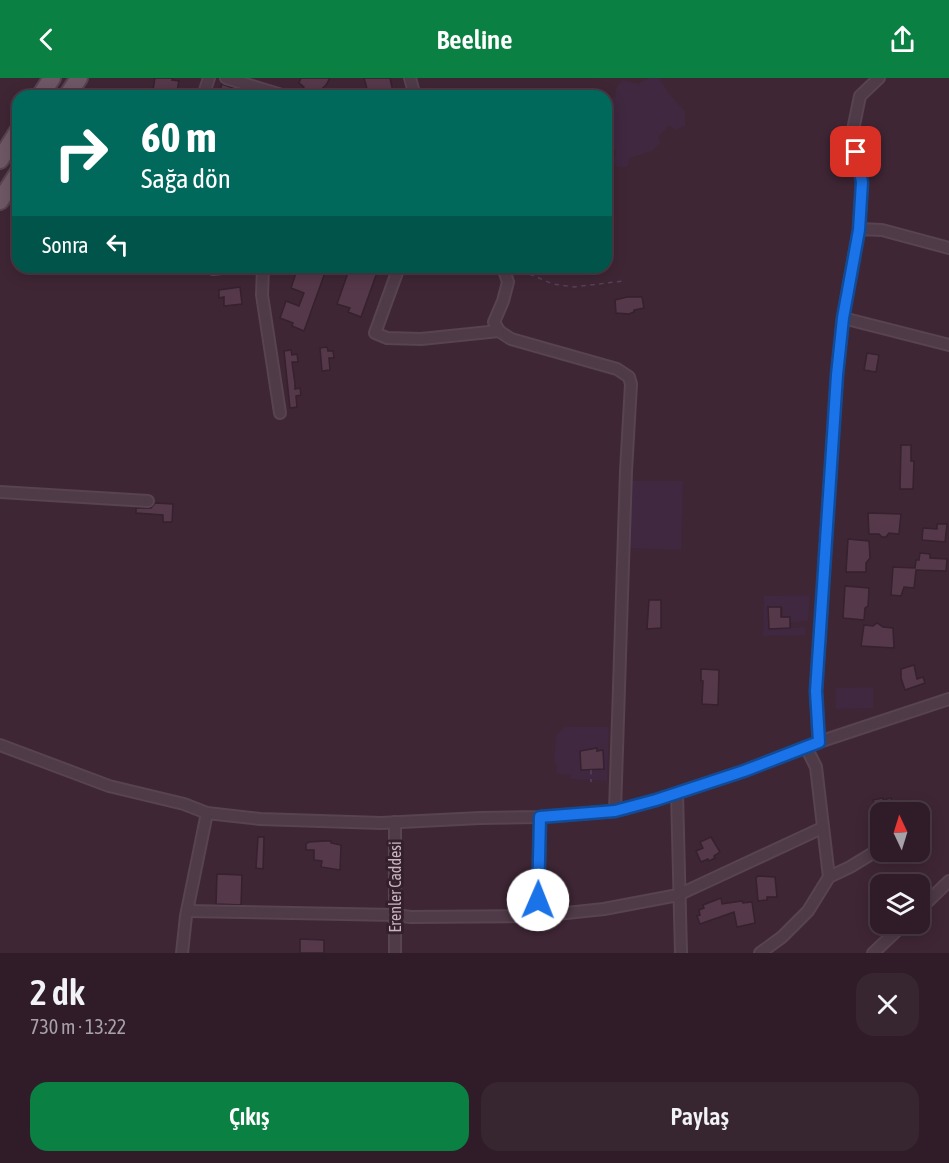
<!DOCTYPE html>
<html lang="tr">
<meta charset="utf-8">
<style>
body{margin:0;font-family:"Asap Condensed",sans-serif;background:#372530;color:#f1f3f6;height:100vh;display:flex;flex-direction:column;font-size:22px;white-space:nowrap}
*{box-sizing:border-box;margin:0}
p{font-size:20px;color:#a7a1a8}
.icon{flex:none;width:33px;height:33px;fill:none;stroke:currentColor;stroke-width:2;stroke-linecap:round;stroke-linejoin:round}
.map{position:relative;height:875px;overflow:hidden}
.side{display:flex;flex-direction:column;background:#2f1c28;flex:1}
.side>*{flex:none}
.guide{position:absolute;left:12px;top:12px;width:600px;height:183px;border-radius:18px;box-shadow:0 3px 15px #0003,0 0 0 2px #4a3a45;background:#00695c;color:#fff;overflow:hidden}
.needle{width:39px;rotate:356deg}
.tools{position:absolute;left:870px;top:724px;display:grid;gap:12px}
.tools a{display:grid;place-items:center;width:60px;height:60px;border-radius:12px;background:#2f1c28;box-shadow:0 3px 15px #0003,0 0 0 2px #4a3a45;font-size:30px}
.pin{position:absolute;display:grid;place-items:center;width:51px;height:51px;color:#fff;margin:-26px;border-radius:12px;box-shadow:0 3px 9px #0006}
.me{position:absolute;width:66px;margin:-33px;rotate:1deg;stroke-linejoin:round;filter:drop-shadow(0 0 4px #0008)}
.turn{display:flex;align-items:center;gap:21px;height:126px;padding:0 30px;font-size:27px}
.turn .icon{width:78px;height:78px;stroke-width:2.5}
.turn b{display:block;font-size:42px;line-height:51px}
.then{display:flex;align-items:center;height:57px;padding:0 30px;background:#0003;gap:12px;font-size:22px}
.round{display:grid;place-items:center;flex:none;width:63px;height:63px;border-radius:18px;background:#372530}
.head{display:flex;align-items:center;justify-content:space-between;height:102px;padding:0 30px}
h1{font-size:36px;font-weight:600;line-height:45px}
.cta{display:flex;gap:12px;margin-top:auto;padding:12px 30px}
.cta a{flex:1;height:69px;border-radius:18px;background:#0b8043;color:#fff;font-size:24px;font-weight:600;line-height:69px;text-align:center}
.cta a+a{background:#372530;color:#f1f3f6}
header{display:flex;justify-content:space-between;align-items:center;height:78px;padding:0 30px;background:#0b8043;color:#fff;font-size:27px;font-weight:600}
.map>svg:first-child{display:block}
.green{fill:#3f2840}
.building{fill:#55384a;stroke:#36212e;stroke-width:1.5}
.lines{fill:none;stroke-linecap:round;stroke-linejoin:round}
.street-casing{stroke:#584350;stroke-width:14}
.primary-casing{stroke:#584350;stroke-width:20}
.path{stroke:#564158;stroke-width:1.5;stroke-dasharray:4.5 4.5;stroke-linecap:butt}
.street{stroke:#4f3a47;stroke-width:10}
.primary{stroke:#6f5866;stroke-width:16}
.route-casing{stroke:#114b97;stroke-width:15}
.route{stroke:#1a73e8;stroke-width:10}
.labels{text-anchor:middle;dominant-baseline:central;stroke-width:6;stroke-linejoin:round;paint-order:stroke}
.street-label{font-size:16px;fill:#cab6c1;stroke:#341f2c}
</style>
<header><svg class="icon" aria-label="back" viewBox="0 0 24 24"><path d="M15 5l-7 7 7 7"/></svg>Beeline<svg class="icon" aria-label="share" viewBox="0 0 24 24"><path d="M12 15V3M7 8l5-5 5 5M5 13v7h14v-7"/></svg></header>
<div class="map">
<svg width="949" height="875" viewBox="0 0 949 875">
<rect width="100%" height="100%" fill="#3f2635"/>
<g class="green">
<polygon points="649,0 659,0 669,16 685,34 685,48 676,52 669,47 658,59 660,66 651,73 630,80 627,89 617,89 614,83 617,73 609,69 606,71 606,22 616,19 616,11 622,2 638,6"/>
<polygon points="630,403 683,403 681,472 629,470"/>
<polygon points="810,517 808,543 790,545 783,539 783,529 769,529 769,551 806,549 805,557 763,558 764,518"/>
<polygon points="873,609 873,630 836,631 836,610"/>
<polygon points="566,649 609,649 607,703 571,701 571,697 556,695 557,687 554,684 556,657"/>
</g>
<g class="building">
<polygon points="155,0 173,0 172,2 179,3 176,18 152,18"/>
<polygon points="301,0 330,0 326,7 315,17 309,12 302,18 298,18 304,9 299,5"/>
<polygon points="364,0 390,0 394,18 369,18"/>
<polygon points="222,6 252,17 251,18 218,18"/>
<polygon points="298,189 327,189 304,253 292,248 293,245 280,240 286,223 299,228 304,215 291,210"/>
<polygon points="350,189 379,189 361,239 348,234 350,230 337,226"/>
<polygon points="240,209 242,226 224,228 224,219 219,220 219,212"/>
<polygon points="627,219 642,219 644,230 634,232 634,234 629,236 616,235 615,222"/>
<polygon points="327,269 328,273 333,273 334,280 329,280 330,292 322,293 320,270"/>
<polygon points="291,272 292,277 297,276 298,284 292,284 295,306 295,311 300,310 301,317 296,318 297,329 290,330 284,273"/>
<polygon points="867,275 879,277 876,294 864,292"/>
<polygon points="901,367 911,367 911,383 914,383 913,411 900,411"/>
<polygon points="155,425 173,426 172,444 163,444 163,437 136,435 136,430 151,430"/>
<polygon points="868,435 901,436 899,456 889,455 886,459 882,459 879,456 869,456"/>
<polygon points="937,446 947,446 945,464 922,462 923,450 937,451"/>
<polygon points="848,461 869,463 870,480 866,485 866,494 846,494"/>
<polygon points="920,475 930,476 930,480 947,481 946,493 916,492 914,510 904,509 901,518 891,517 893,489 915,490 916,482 919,482"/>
<polygon points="845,508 869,510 868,528 865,530 864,542 843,540"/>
<polygon points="649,522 661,522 661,550 647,551"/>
<polygon points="768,529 781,529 781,539 790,539 790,550 769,551"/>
<polygon points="877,545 883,549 893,550 894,570 861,568 864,547 873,548"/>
<polygon points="914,587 917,601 923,599 925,605 905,612 901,600 901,591"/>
<polygon points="701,591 719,592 718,627 702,626 703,603 701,603"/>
<polygon points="597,670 597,673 603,672 604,691 581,692 580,673"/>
<polygon points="883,720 883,722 891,720 894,735 877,735 873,722"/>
<polygon points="258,759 264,759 263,791 256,790"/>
<polygon points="711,759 720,774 714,778 715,780 709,783 708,781 701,784 696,773 703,770 700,764"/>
<polygon points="324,763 331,763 331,765 341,767 340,792 321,789 322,783 314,782 314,772 306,772 306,766 309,764"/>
<polygon points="217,796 242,797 241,827 216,826"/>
<polygon points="758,798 775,799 777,819 767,819 767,822 758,823 756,800"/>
<polygon points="721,820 722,826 742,823 743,825 752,824 755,845 737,849 734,834 700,846 697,838 700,837 699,832 704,830 703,827"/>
<polygon points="300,861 324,862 324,875 300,875"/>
</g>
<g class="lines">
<g class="street-casing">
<g id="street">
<polyline points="226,0 285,18"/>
<polyline points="410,0 415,18"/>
<polyline points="203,18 209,0"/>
<polyline points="859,151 862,104 853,52 860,18 879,0"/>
<polyline points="213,189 213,191 231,189"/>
<polyline points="263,189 262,217 280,335"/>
<polyline points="399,189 375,255 387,260 421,261 499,253 511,261 617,291 629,299 631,306 626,393 615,733"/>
<polyline points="843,240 949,267"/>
<polyline points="499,253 494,244 503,223 508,204 503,189"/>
<polyline points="0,414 148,423"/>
<polyline points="819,664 816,613 837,297 843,240 859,151 882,152 949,170"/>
<polyline points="0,667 109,708 184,726 207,735 260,741 381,745 480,740 540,739 615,733 656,722 744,693 819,664 949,621"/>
<polyline points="803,670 808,673 816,689 829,799"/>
<polyline points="677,715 681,875"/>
<polyline points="920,831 949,803"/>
<polyline points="187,833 395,837 411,839 538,838 604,831 678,817 822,750"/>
<polyline points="538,838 540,739"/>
<polyline points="182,875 186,838 207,735"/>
<polyline points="395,875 395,744"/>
<polyline points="760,875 782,859 808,833 829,799 850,789 878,772"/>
<polyline points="873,875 904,846"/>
</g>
</g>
<g class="primary-casing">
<g id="primary">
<polyline points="40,18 52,0"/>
<polyline points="67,18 79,0"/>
<polyline points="0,82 18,53"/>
<polyline points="0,123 18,95"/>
</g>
</g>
<g class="path">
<polyline points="513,189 553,206 574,209 623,203"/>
<polyline points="591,692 591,704"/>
</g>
<use href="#street" class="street"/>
<use href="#primary" class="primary"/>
</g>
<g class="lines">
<g class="route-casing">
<polyline id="route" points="538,822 540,739 615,733 656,722 744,693 819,664 816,613 837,297 843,240 859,152 862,104 856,74"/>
</g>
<use href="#route" class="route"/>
</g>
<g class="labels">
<g class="street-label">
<text transform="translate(395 809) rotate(-90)">Erenler Caddesi</text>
</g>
</g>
</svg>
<div class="tools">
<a><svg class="needle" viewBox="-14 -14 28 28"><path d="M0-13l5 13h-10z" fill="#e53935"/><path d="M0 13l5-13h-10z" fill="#a7a1a8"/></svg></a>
<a><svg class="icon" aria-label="layers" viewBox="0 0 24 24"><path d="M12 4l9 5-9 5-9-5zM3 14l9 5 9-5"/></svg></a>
</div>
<div class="pin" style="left:856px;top:74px;background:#d93025"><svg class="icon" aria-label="arrive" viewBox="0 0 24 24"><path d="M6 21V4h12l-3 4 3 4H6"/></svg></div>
<svg class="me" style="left:538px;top:822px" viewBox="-20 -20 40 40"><circle r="19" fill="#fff"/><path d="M0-13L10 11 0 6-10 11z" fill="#1a73e8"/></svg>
<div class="guide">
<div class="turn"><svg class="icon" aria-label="right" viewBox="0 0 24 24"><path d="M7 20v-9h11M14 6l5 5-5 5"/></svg><div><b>60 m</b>Sağa dön</div></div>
<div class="then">Sonra<svg class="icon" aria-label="left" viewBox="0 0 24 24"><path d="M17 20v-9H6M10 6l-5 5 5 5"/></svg></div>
</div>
</div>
<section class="side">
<div class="head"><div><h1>2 dk</h1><p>730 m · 13:22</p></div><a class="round"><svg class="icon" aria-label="close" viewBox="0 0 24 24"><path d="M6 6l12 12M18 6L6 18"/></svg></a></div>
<div class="cta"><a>Çıkış</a><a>Paylaş</a></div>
</section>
